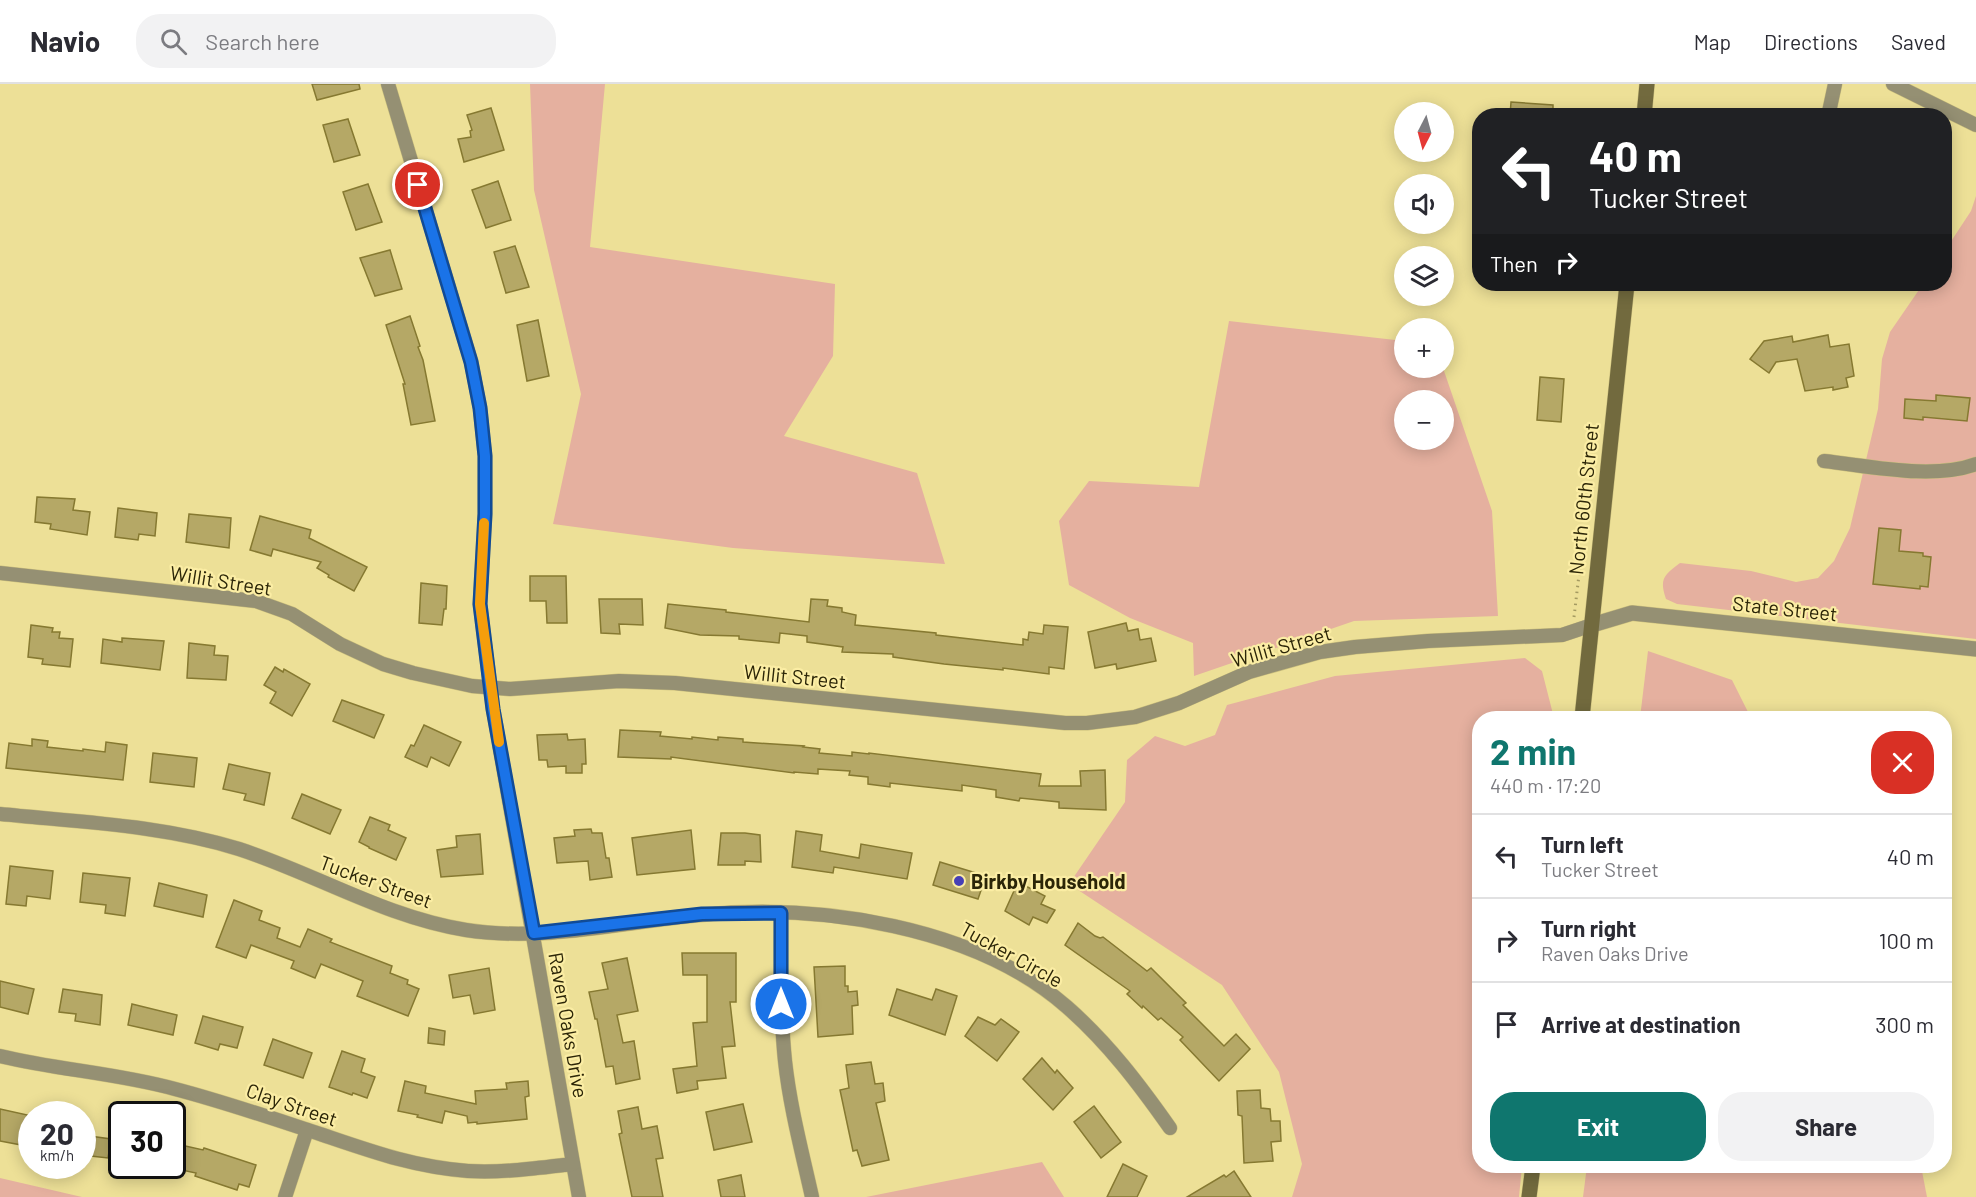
<!DOCTYPE html>
<meta charset="utf-8">
<style>
body{margin:0;font-family:Barlow,sans-serif;background:#f2f2f3;color:#2b2b33;height:100vh;display:flex;flex-direction:column;font-size:22px;white-space:nowrap}
*{box-sizing:border-box;margin:0}
p{font-size:20px;color:#7c7c81}
.icon{flex:none;width:33px;height:33px;fill:none;stroke:currentColor;stroke-width:2;stroke-linecap:round;stroke-linejoin:round}
.map{position:relative;flex:1;overflow:hidden}
.sheet{position:absolute;left:1472px;top:627px;width:480px;height:462px;display:flex;flex-direction:column;background:#fff;border-radius:24px;box-shadow:0 3px 15px #0003}
.sheet>*{flex:none}
.guide{position:absolute;left:1472px;top:24px;width:480px;height:183px;border-radius:24px;box-shadow:0 3px 15px #0003;background:#202124;color:#fff;overflow:hidden}
.needle{width:39px;rotate:186deg}
.fabs{position:absolute;left:1394px;top:18px;display:grid;gap:12px}
.fabs a{display:grid;place-items:center;width:60px;height:60px;border-radius:50%;background:#fff;box-shadow:0 3px 15px #0003;font-size:30px}
.speed{position:absolute;left:18px;top:1017px;display:flex;gap:12px;font-size:30px;font-weight:700;text-align:center}
.speed>*{display:grid;place-content:center;width:78px;height:78px;border-radius:50%;background:#fff;box-shadow:0 3px 15px #0003;line-height:1}
.speed small{font-size:15px;font-weight:400}
.speed .limit{border:3px solid #111;border-radius:9px;background:#fff;color:#111}
.pin{position:absolute;display:grid;place-items:center;width:51px;height:51px;color:#fff;margin:-26px;border:3px solid #fff;border-radius:50%;box-shadow:0 2px 6px #0007}
.me{position:absolute;width:66px;margin:-33px;rotate:0deg;stroke-linejoin:round;filter:drop-shadow(0 0 4px #0008)}
.turn{display:flex;align-items:center;gap:21px;height:126px;padding:0 18px;font-size:27px}
.turn .icon{width:78px;height:78px;stroke-width:2.5}
.turn b{display:block;font-size:42px;line-height:51px}
.then{display:flex;align-items:center;height:57px;padding:0 18px;background:#0003;gap:12px;font-size:22px}
.round{display:grid;place-items:center;flex:none;width:63px;height:63px;border-radius:24px;background:#f2f2f3}
.head{display:flex;align-items:center;justify-content:space-between;height:102px;padding:0 18px}
h1{font-size:36px;font-weight:700;line-height:45px;color:#0f766e}
.cta{display:flex;gap:12px;margin-top:auto;padding:12px 18px}
.cta a{flex:1;height:69px;border-radius:24px;background:#0f766e;color:#fff;font-size:24px;font-weight:700;line-height:69px;text-align:center}
.cta a+a{background:#f2f2f3;color:#2b2b33}
ul{padding:0;list-style:none}
li{display:flex;align-items:center;gap:18px;height:84px;padding:0 18px;border-top:2px solid #e1e1e2}
li div{flex:1}
li b{display:block;font-size:22px}
li em{font-style:normal}
header{display:flex;align-items:center;gap:36px;box-sizing:border-box;height:84px;padding:0 30px;background:#fff;border-bottom:2px solid #e1e1e2}
header strong{font-size:28px}
nav{display:flex;gap:33px;margin-inline-start:auto;font-size:21px}
.search{width:420px;height:54px;background:#f2f2f3;display:flex;align-items:center;gap:15px;box-sizing:border-box;padding:0 21px;border-radius:24px;color:#7c7c81;font-size:22px}
.map>svg:first-child{display:block}
.green{fill:#e5b09f;fill-rule:evenodd}
.building{fill:#b5a866;stroke:#867931;stroke-width:1.5}
.lines{fill:none;stroke-linecap:round;stroke-linejoin:round}
.minor-casing{stroke:#cabe7d;stroke-width:15}
.tertiary-casing{stroke:#cabe7d;stroke-width:16}
.secondary-casing{stroke:#cabe7d;stroke-width:16}
.path{stroke:#a49a61;stroke-width:3;stroke-dasharray:1.5 4.5;stroke-linecap:butt}
.minor{stroke:#959073;stroke-width:14}
.tertiary{stroke:#959073;stroke-width:15}
.secondary{stroke:#726a3e;stroke-width:15}
.route-casing{stroke:#114b97;stroke-width:15}
.route{stroke:#1a73e8;stroke-width:10}
.slow{stroke:#f59e0b;stroke-width:10}
.poi-dot{fill:#4740b6;stroke:#fbeda4;stroke-width:2}
.labels{text-anchor:middle;dominant-baseline:central;stroke-width:4.5;stroke-linejoin:round;paint-order:stroke}
.street-label{font-size:20px;fill:#2b2507;stroke:#fbeda4}
.poi-label{font-size:20px;font-weight:bold;fill:#2b2507;stroke:#fbeda4;text-anchor:start}
</style>
<header>
<strong>Navio</strong>
<div class="search"><svg class="icon" aria-label="search" viewBox="0 0 24 24"><circle cx="10" cy="10" r="6"/><path d="M15 15l6 6"/></svg>Search here</div>
<nav><a>Map</a><a>Directions</a><a>Saved</a></nav>
</header>
<div class="map">
<svg width="1976" height="1113" viewBox="0 0 1976 1113">
<rect width="100%" height="100%" fill="#ede097"/>
<g class="green">
<polygon points="530,0 605,0 590,163 835,200 833,272 784,352 917,389 945,480 733,464 553,440 581,310 534,106"/>
<path d="M1976,112V555L1677,520L1666,515C1659,495 1664,491 1680,479L1751,487L1796,498L1818,494L1834,477L1850,444L1878,325L1882,275L1890,248L1923,200H1944V168L1971,127Z"/>
<path d="M1229,237L1404,257V284H1443L1492,427L1498,532L1354,537L1194,592L1193,559L1130,534L1069,501L1059,437L1089,397L1199,403ZM1443,316V356H1404V316Z"/>
<polygon points="1648,567 1732,596 1751,634 1640,634"/>
<polygon points="1525,574 1542,587 1554,634 1479,634 1479,1082 1522,1082 1519,1113 1292,1113 1302,1080 1279,988 1222,901 1069,800 1125,718 1127,676 1155,652 1185,662 1215,651 1227,621 1335,592"/>
<polygon points="1042,1078 1064,1113 866,1113"/>
<polygon points="1587,1082 1921,1082 1927,1113 1583,1113"/>
<polygon points="0,1094 82,1113 0,1113"/>
</g>
<g class="building">
<polygon points="312,0 359,0 360,5 317,16"/>
<polygon points="1511,18 1553,21 1553,32 1510,32"/>
<polygon points="491,24 504,66 464,78 458,55 471,53 470,47 472,46 467,31"/>
<polygon points="348,35 360,71 334,78 323,41"/>
<polygon points="498,97 511,136 486,144 472,106"/>
<polygon points="368,100 382,138 356,146 343,108"/>
<polygon points="515,162 529,203 506,209 494,168"/>
<polygon points="390,166 402,205 375,212 360,174"/>
<polygon points="410,232 420,262 418,263 423,276 435,337 411,341 403,300 405,300 386,241"/>
<polygon points="538,236 549,292 527,297 517,241"/>
<polygon points="1828,251 1830,263 1849,260 1854,292 1846,294 1848,303 1833,306 1833,303 1805,307 1797,275 1776,278 1769,289 1750,275 1764,257 1792,252 1793,258"/>
<polygon points="1540,293 1564,295 1561,338 1537,336"/>
<polygon points="1936,311 1970,314 1967,337 1923,333 1923,336 1904,334 1905,315 1936,317"/>
<polygon points="37,413 75,415 73,426 90,428 87,451 50,445 51,440 35,438"/>
<polygon points="118,424 157,429 155,452 139,450 138,456 115,453"/>
<polygon points="189,430 231,434 229,464 186,458"/>
<polygon points="260,432 311,446 309,454 367,483 354,507 328,493 329,491 317,484 321,478 273,465 271,472 250,466"/>
<polygon points="1879,444 1901,446 1899,467 1923,469 1923,472 1931,473 1928,503 1920,502 1920,505 1873,500"/>
<polygon points="530,492 566,492 567,539 547,539 546,517 530,517"/>
<polygon points="421,499 447,502 446,525 444,525 442,541 419,539"/>
<polygon points="599,515 642,515 643,541 619,540 620,550 601,549"/>
<polygon points="811,515 828,516 827,522 842,524 842,528 856,531 855,541 936,549 936,551 1023,561 1023,555 1028,556 1029,548 1043,550 1044,541 1068,543 1064,585 1049,583 1049,590 1003,584 1003,586 944,580 893,573 893,570 842,568 843,563 807,558 807,552 780,549 779,559 739,555 739,552 700,551 665,544 668,520 726,526 726,528 809,538"/>
<polygon points="1126,539 1128,547 1138,545 1140,556 1151,554 1156,577 1117,585 1116,580 1095,584 1088,548"/>
<polygon points="31,541 53,544 52,548 60,548 59,554 73,555 70,583 42,580 43,575 28,573"/>
<polygon points="122,554 164,557 160,586 101,579 103,555 122,558"/>
<polygon points="189,559 215,562 214,571 228,572 226,596 187,594"/>
<polygon points="275,583 283,588 284,585 310,600 292,632 270,619 276,608 264,601"/>
<polygon points="342,616 384,631 374,654 333,637"/>
<polygon points="424,641 461,658 449,682 431,673 427,683 405,673 411,661 414,662"/>
<polygon points="620,646 661,648 660,652 692,655 692,653 718,656 718,653 743,655 743,658 804,662 803,663 820,665 819,669 852,672 852,668 869,670 869,669 1041,690 1039,702 1081,702 1080,687 1105,686 1106,726 1059,724 1059,718 1020,714 1019,717 996,713 996,706 962,701 962,707 890,699 890,703 868,700 868,693 849,691 850,687 818,685 818,690 794,688 794,689 671,673 671,675 618,673"/>
<polygon points="567,650 568,656 585,655 586,680 582,680 582,689 566,689 566,682 548,683 547,676 539,676 537,651"/>
<polygon points="32,655 48,657 47,663 83,667 83,665 105,668 106,658 127,661 123,696 6,684 9,659 32,662"/>
<polygon points="153,669 197,674 194,703 150,698"/>
<polygon points="229,680 270,689 264,721 244,716 246,710 223,705"/>
<polygon points="302,710 341,726 330,750 292,734"/>
<polygon points="370,733 390,741 388,746 406,754 396,776 369,764 369,763 359,758"/>
<polygon points="591,745 592,749 602,749 606,774 609,774 612,793 590,796 588,777 557,779 554,754 575,752 574,746"/>
<polygon points="691,746 695,785 637,791 632,754"/>
<polygon points="796,747 822,751 820,767 859,774 861,760 912,769 907,795 834,783 833,789 792,783"/>
<polygon points="721,749 745,749 760,751 761,778 745,777 745,781 718,781"/>
<polygon points="480,750 483,790 441,793 437,766 457,763 456,752"/>
<polygon points="940,778 986,792 978,815 933,801"/>
<polygon points="10,782 53,787 50,815 27,812 26,822 6,820"/>
<polygon points="83,789 130,794 125,832 105,829 106,821 80,818"/>
<polygon points="1018,798 1045,812 1041,820 1055,826 1047,839 1033,833 1029,841 1005,827"/>
<polygon points="159,799 207,811 203,833 154,822"/>
<polygon points="234,816 262,827 259,836 280,844 277,854 300,863 308,845 332,855 330,858 392,882 390,889 408,896 407,900 419,905 408,932 357,912 363,897 321,880 315,894 291,884 294,877 251,861 246,874 216,863"/>
<polygon points="1078,839 1095,852 1100,854 1103,853 1147,887 1151,884 1186,919 1183,921 1224,962 1236,950 1250,965 1219,997 1180,956 1183,953 1161,934 1158,936 1143,922 1142,924 1127,910 1130,907 1065,861"/>
<polygon points="682,869 736,869 736,918 730,918 735,962 722,963 726,994 697,997 698,1005 677,1009 673,985 697,982 693,939 707,938 707,891 683,891"/>
<polygon points="627,874 638,927 617,931 623,959 634,957 640,995 616,1000 613,982 606,983 597,935 595,935 589,908 608,905 602,879"/>
<polygon points="845,882 845,902 848,902 848,908 857,907 858,921 852,922 853,950 818,953 814,883"/>
<polygon points="489,884 495,926 474,930 470,911 453,914 449,891"/>
<polygon points="0,897 34,905 28,930 0,923"/>
<polygon points="63,905 102,911 100,941 75,937 76,930 59,928"/>
<polygon points="897,905 932,916 936,905 957,912 945,951 889,931"/>
<polygon points="132,920 177,931 173,951 128,941"/>
<polygon points="203,932 243,943 237,964 220,960 218,966 195,959"/>
<polygon points="978,933 995,941 1001,935 1019,948 997,977 965,952"/>
<polygon points="429,944 445,947 444,961 428,959"/>
<polygon points="273,955 312,969 303,994 264,981"/>
<polygon points="342,967 365,975 361,988 375,993 367,1014 353,1009 352,1011 329,1003"/>
<polygon points="1042,974 1055,989 1057,986 1073,1004 1053,1026 1023,995"/>
<polygon points="871,978 875,1000 883,999 885,1017 876,1019 889,1076 862,1082 857,1066 853,1067 840,1006 849,1004 846,981"/>
<polygon points="405,997 426,1002 425,1009 476,1020 475,1007 507,1005 506,999 528,997 529,1012 525,1013 527,1035 477,1040 477,1038 468,1039 467,1032 445,1027 442,1039 417,1033 418,1031 398,1027"/>
<polygon points="1260,1006 1261,1024 1270,1025 1271,1037 1280,1037 1281,1057 1271,1058 1273,1077 1244,1079 1242,1032 1238,1031 1237,1007"/>
<polygon points="743,1020 752,1058 714,1066 706,1028"/>
<polygon points="1094,1022 1121,1058 1101,1074 1074,1038"/>
<polygon points="638,1023 642,1045 657,1042 663,1074 656,1075 663,1113 632,1113 619,1050 622,1049 618,1027"/>
<polygon points="0,1025 32,1032 32,1063 0,1057"/>
<polygon points="82,1051 111,1055 108,1074 82,1071"/>
<polygon points="172,1059 203,1066 204,1064 256,1081 249,1103 239,1100 237,1106 195,1092 196,1089 172,1084"/>
<polygon points="1123,1080 1147,1092 1137,1113 1107,1113"/>
<polygon points="1234,1087 1251,1113 1187,1113 1224,1091 1226,1093"/>
<polygon points="741,1091 745,1113 721,1113 718,1096"/>
</g>
<g class="lines">
<g class="minor-casing">
<g id="minor">
<polyline points="388,0 471,277 480,324 485,372 485,430 480,520 493,625 579,1113"/>
<polyline points="1893,0 1976,41"/>
<polyline points="1829,28 1835,0"/>
<path d="M1824,377C1870,382 1933,396 1976,380"/>
<polyline points="0,489 256,517 292,530 340,560 383,580 413,589 472,602 510,605 619,597 675,599 1065,639 1087,639 1135,633 1179,619 1249,588 1320,568 1355,563 1428,557 1562,551 1592,541"/>
<path d="M0,730C79,738 162,741 239,765C316,790 385,833 466,846C544,858 623,838 700,831C819,819 975,842 1067,923C1108,959 1139,1000 1170,1044"/>
<path d="M781,829C781,878 780,928 785,977C790,1023 802,1068 812,1113"/>
<path d="M0,972C58,986 117,989 175,1005C225,1018 274,1035 323,1051C373,1068 415,1083 468,1087C503,1089 538,1084 573,1080"/>
<polyline points="285,1113 307,1046"/>
</g>
</g>
<g class="tertiary-casing">
<polyline id="tertiary" points="1592,541 1632,529 1976,565"/>
</g>
<g class="secondary-casing">
<g id="secondary">
<polyline points="1644,32 1647,0"/>
<polyline points="1582,634 1627,200"/>
<polyline points="1529,1113 1533,1082"/>
</g>
</g>
<polyline class="path" points="1574,533 1581,474"/>
<use href="#minor" class="minor"/>
<use href="#tertiary" class="tertiary"/>
<use href="#secondary" class="secondary"/>
</g>
<g class="lines">
<g class="route-casing">
<polyline id="route" points="418,101 471,278 480,324 485,372 485,430 480,520 493,625 534,849 702,830 781,829 781,920"/>
</g>
<use href="#route" class="route"/>
<polyline class="slow" points="484,439 480,520 499,658"/>
</g>
<circle class="poi-dot" cx="959" cy="797" r="6"/>
<g class="labels">
<g class="street-label">
<text transform="translate(1583 415) rotate(-84)">North 60th Street</text>
<text transform="translate(221 496) rotate(9)">Willit Street</text>
<text transform="translate(1785 524) rotate(6)">State Street</text>
<text transform="translate(1281 562) rotate(-16)">Willit Street</text>
<text transform="translate(795 592) rotate(6)">Willit Street</text>
<text transform="translate(376 797) rotate(20)">Tucker Street</text>
<text transform="translate(1012 870) rotate(29)">Tucker Circle</text>
<text transform="translate(569 941) rotate(80)">Raven Oaks Drive</text>
<text transform="translate(292 1020) rotate(19)">Clay Street</text>
</g>
<g class="poi-label">
<text x="971" y="797">Birkby Household</text>
</g>
</g>
</svg>
<div class="fabs">
<a><svg class="needle" viewBox="-14 -14 28 28"><path d="M0-13l5 13h-10z" fill="#e53935"/><path d="M0 13l5-13h-10z" fill="#7c7c81"/></svg></a>
<a><svg class="icon" aria-label="sound" viewBox="0 0 24 24"><path d="M4 9h4l5-4v14l-5-4H4zM17 9q2 3 0 6"/></svg></a>
<a><svg class="icon" aria-label="layers" viewBox="0 0 24 24"><path d="M12 4l9 5-9 5-9-5zM3 14l9 5 9-5"/></svg></a>
<a>+</a>
<a>−</a>
</div>
<div class="speed"><div>20<small>km/h</small></div><div class="limit">30</div></div>
<div class="pin" style="left:418px;top:101px;background:#d93025"><svg class="icon" aria-label="arrive" viewBox="0 0 24 24"><path d="M6 21V4h12l-3 4 3 4H6"/></svg></div>
<svg class="me" style="left:781px;top:920px" viewBox="-20 -20 40 40"><circle r="17" fill="#1a73e8" stroke="#fff" stroke-width="3"/><path d="M0-11L8 9 0 5-8 9z" fill="#fff"/></svg>
<div class="guide">
<div class="turn"><svg class="icon" aria-label="left" viewBox="0 0 24 24"><path d="M17 20v-9H6M10 6l-5 5 5 5"/></svg><div><b>40 m</b>Tucker Street</div></div>
<div class="then">Then<svg class="icon" aria-label="right" viewBox="0 0 24 24"><path d="M7 20v-9h11M14 6l5 5-5 5"/></svg></div>
</div>
<section class="sheet">
<div class="head"><div><h1>2 min</h1><p>440 m · 17:20</p></div><a class="round" style="background:#d93025;color:#fff"><svg class="icon" aria-label="close" viewBox="0 0 24 24"><path d="M6 6l12 12M18 6L6 18"/></svg></a></div>
<ul>
<li><svg class="icon" aria-label="left" viewBox="0 0 24 24"><path d="M17 20v-9H6M10 6l-5 5 5 5"/></svg><div><b>Turn left</b><p>Tucker Street</p></div><em>40 m</em></li>
<li><svg class="icon" aria-label="right" viewBox="0 0 24 24"><path d="M7 20v-9h11M14 6l5 5-5 5"/></svg><div><b>Turn right</b><p>Raven Oaks Drive</p></div><em>100 m</em></li>
<li><svg class="icon" aria-label="arrive" viewBox="0 0 24 24"><path d="M6 21V4h12l-3 4 3 4H6"/></svg><div><b>Arrive at destination</b></div><em>300 m</em></li>
</ul>
<div class="cta"><a>Exit</a><a>Share</a></div>
</section>
</div>
